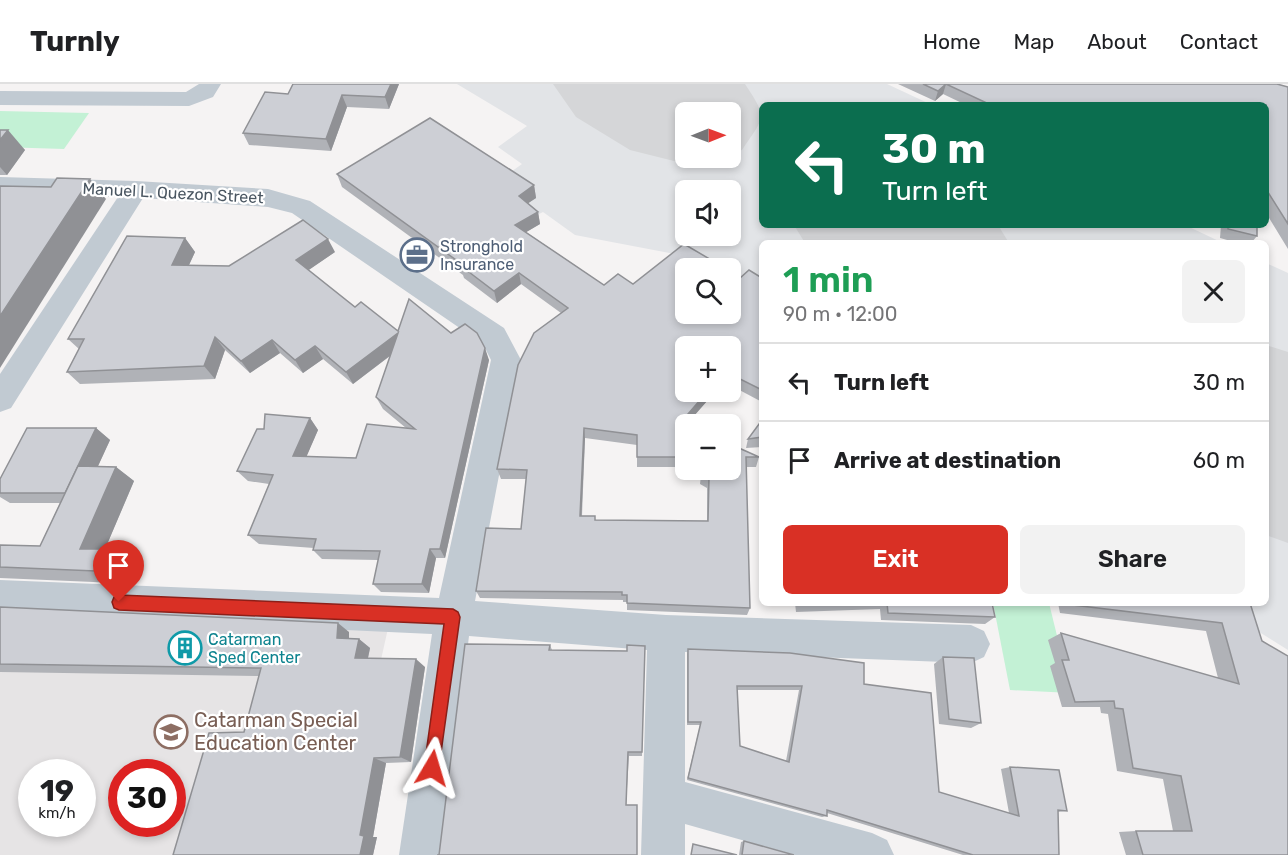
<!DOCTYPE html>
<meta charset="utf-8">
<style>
body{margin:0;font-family:Rubik,sans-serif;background:#f2f2f2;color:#202124;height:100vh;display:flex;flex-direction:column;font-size:22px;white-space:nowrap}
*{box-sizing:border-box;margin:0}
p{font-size:20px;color:#757577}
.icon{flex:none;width:33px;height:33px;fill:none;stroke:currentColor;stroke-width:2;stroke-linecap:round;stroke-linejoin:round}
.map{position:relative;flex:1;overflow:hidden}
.panel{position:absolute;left:759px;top:156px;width:510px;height:366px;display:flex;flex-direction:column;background:#fff;border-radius:9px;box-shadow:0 3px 9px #0003}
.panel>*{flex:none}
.guide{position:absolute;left:759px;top:18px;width:510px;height:126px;border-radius:9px;box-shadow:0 3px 9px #0003;background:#0b6e4f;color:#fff;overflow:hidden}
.needle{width:39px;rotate:89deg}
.buttons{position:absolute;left:675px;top:18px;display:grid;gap:12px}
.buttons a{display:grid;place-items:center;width:66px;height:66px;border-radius:9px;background:#fff;box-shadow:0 3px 9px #0003;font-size:30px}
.speed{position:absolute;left:18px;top:675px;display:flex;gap:12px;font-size:30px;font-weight:700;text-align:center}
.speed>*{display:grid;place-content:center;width:78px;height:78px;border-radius:50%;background:#fff;box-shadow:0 3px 9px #0003;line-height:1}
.speed small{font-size:15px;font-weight:400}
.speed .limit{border:9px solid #d22;background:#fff;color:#111}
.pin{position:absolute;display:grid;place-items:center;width:51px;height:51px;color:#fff;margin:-62px -26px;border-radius:50% 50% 50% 0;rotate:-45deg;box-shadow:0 0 6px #0007}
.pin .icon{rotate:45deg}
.me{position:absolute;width:66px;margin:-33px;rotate:7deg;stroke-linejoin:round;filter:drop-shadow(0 0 4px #0008)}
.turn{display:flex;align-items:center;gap:21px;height:126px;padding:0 24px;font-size:27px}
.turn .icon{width:78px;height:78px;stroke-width:2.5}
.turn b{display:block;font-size:42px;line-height:51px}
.round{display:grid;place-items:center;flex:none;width:63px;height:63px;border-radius:9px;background:#f2f2f2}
.summary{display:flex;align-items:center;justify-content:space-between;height:102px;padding:0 24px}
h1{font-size:36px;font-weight:600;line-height:45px;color:#1e9e55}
.button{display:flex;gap:12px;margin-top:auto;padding:12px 24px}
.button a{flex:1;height:69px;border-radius:9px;background:#d93025;color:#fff;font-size:24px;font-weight:600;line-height:69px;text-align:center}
.button a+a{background:#f2f2f2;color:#202124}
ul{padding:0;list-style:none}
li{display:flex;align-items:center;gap:18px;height:78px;padding:0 24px;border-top:2px solid #e0e0e0}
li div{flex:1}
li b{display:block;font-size:22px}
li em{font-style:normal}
header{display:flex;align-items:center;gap:36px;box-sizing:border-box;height:84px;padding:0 30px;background:#fff;border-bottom:2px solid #e0e0e0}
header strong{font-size:28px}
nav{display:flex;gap:33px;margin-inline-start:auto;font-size:21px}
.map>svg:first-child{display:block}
.education{fill:#e6e4e5;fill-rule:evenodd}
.airport{fill:#e2e4e7;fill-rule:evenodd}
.green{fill:#c3f1d5}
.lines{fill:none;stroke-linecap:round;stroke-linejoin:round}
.runway{fill:#d5d6d8;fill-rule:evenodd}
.minor{fill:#c1cad2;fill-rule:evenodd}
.wall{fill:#b0b2b7;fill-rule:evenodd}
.shaded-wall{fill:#909195}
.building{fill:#cdcfd5;stroke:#909195;stroke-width:1.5;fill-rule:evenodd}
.route{fill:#d93025;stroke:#8d1f18;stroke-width:1.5}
.labels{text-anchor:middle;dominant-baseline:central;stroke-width:4.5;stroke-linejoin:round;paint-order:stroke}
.street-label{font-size:16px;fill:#4a5661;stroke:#fff}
.service-label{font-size:16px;fill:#4e5e75;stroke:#fff;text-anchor:start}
.culture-label{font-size:16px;fill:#0d838f;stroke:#fff;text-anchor:start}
.near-education-label{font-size:20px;fill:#785e54;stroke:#fff;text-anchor:start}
</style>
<header>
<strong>Turnly</strong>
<nav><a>Home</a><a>Map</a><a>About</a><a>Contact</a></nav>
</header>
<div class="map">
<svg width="1288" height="771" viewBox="0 0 1288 771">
<rect width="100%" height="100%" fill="#f5f3f3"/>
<path class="education" d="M0,518L391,531L374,607L274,771H0ZM32,688H82V740H32ZM122,688H172V740H122Z"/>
<g class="airport">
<path d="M457,0H887L932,21H762V141H1185L1223,159H762V215L731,194L730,184H716L701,175L575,151L543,128L515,142L476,113L522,80L498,63L527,42ZM686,28H730V74H686ZM686,106H730V152H686Z"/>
<polygon points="1266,179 1288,189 1288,566 1213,519 1266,519"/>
</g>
<g class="green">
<polygon points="0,27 89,29 64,65 0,63"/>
<polygon points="993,519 1049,519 1071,609 1010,606"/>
</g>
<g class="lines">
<g class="runway">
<path d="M553,0H745C768,35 765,32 742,66L730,69V28H686V74H711L686,80L630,66L576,33Z"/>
<polygon points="794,141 998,141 1009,159 805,159"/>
<polygon points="1266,261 1288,268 1288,459 1266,451"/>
</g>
<g class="minor">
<polygon points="199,0 221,0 213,13 189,22 0,21 0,7 186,8"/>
<polygon points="0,93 136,97 268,105 310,117 504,244 521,276 475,517 666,531 971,541 984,547 990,560 984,573 971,579 685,568 685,698 872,749 887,756 894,771 795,771 685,740 685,771 641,771 647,566 469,552 443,771 399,771 432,550 0,530 0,496 439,514 491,276 483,260 292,129 268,123 143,114 11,324 0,328 0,290 118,113 0,109"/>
</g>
</g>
<g class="wall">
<polygon points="399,0 389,25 347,23 331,67 249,61 243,49 288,10"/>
<polygon points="898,0 1277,0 1288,3 1288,165 1266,129 1266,21 966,21 943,10 935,17"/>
<polygon points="0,46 25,66 7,91 0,91"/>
<polygon points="337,90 534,101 536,114 528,119 538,128 540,140 526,148 604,201 633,200 740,194 762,194 762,318 730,301 730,262 686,308 715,308 686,340 686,383 637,383 637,361 585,354 582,432 596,436 707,437 707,404 700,400 701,391 730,360 759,373 756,383 746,383 750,524 747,531 627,526 627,518 623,518 623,516 480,514 476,507 521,445 526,395 501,395 497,385 561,229 521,200 497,219 464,194 463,191 342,103"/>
<polygon points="1221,141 1257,141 1257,152 1251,159 1238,159 1220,154"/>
<polygon points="185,154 195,168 189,181 229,182 335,168 308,186 355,223 398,247 451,249 489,276 445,474 436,474 429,509 381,508 373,500 378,476 322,475 313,466 314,464 259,460 248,451 269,400 248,397 237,387 264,345 310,334 318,346 306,373 356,374 406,344 383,325 376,313 390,272 353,300 323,275 303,289 280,269 250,289 225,266 215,295 80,300 67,288 79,265 68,255"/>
<polygon points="762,336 762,363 746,364 748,355"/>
<polygon points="96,344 110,356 98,382 116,383 134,397 105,465 125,477 117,499 0,494 0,461 40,462 60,419 10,419 0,413 0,395"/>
<polygon points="795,519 992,519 995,533 985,540 881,536 880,525 796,528"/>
<polygon points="1058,519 1250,519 1288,771 1126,771 1119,748 1136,747 1173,747 1163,695 1117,687 1108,630 1101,629 1100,623 1062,623 1050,582 1055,579 1048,556 1061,549 1218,594 1206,547 1060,529"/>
<polygon points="0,523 349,548 349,554 359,555 370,564 368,574 425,583 411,678 386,679 373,753 377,753 373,771 244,648 259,592 0,588"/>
<polygon points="550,561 552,566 627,567 645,562 642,672 629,672 626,721 439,771"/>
<path d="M688,565L864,600L939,708L1009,729L1001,685L1010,683L1067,727L1058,728L1059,771H963L827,729V732L822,733L687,696L700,641H687V570ZM737,606H799L786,677L740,662Z"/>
<polygon points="943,573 981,639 971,644 939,640 934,580"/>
<polygon points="744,757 794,771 739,771 741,758"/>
</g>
<g class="shaded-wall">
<polygon points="391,0 399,0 389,25 385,13"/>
<polygon points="946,0 943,10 935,17 938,7"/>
<polygon points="342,11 347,23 331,67 326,55"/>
<polygon points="8,46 25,66 7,91 0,83 0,56"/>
<polygon points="90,95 106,115 0,284 0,232"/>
<polygon points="534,101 536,114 521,124 519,112"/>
<polygon points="538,128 540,140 518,153 515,141"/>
<polygon points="185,154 195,168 183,194 172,181"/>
<polygon points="328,155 335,168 303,190 296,176"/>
<polygon points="519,189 521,200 497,219 494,207"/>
<polygon points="398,249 404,261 353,300 346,288"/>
<polygon points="215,253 225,266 215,295 204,282"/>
<polygon points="272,256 280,269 250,289 241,277"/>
<polygon points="315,262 323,275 303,289 295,276"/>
<polygon points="485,264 489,276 445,474 440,465"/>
<polygon points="707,308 715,308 687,340 682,337"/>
<polygon points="310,334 318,346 302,383 293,372"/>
<polygon points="96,344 110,356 81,419 65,409"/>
<polygon points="584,344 585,354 581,441 580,432"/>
<polygon points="116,383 134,397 100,477 80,465"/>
<polygon points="106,465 125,477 117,499 96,487"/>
<polygon points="430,465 436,474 429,509 422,500"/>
<polygon points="338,539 349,548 349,563 337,554"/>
<polygon points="359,555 370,564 366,583 355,574"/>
<polygon points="416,575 425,583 411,678 400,673"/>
<polygon points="374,674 386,679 373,753 377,753 373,771 360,771 360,751"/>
</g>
<g class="building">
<polygon points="293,0 391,0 385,13 342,11 326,55 243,49 265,8 288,10"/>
<polygon points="923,0 1277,0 1288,3 1288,140 1266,105 1266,21 991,21 946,0 938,7"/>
<polygon points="430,34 534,101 519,112 538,128 515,141 604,201 618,190 633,200 684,160 725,184 686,184 686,230 730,230 730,188 740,194 749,186 762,194 762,306 730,290 730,262 686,262 686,308 707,308 682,337 690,340 686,340 686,373 637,373 637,351 584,344 580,432 595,432 595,436 708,437 709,394 701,391 704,386 730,386 730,360 759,373 746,373 750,524 627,519 627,511 622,511 622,508 476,507 486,444 521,445 527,386 497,385 518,281 534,249 568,224 519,189 494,207 461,182 463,181 337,90"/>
<polygon points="0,46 8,46 0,56"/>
<polygon points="57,94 90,95 0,232 0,102 51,103"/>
<polygon points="303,136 328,155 296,176 355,223 361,218 398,247 409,215 451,249 465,240 477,249 485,264 440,465 430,465 422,500 373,500 380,467 313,466 316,455 248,451 273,391 237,387 257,345 264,345 265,330 310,334 293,372 356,374 367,340 415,345 376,313 398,249 346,288 315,262 295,276 272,256 241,277 215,253 204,282 67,288 84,255 68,255 127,152 185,154 172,181 229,182"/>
<polygon points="1228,141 1257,141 1257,152 1228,145"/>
<polygon points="762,336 762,353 748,355"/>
<polygon points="27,344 96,344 65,409 0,409 0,395"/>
<polygon points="78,382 116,383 80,465 106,465 96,487 0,483 0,461 40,462"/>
<polygon points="800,519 855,519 800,521"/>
<polygon points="887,519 992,519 995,533 888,529"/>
<polygon points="1072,519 1250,519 1262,557 1288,572 1288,771 1143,771 1136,747 1192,747 1181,692 1133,684 1123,625 1115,624 1114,617 1075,618 1062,576 1069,576 1061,549 1239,600 1222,539 1073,521"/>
<polygon points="0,523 338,539 337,554 359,555 355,574 416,575 400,673 374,674 360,751 364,752 360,771 173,771 209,649 244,648 261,584 0,580"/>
<polygon points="465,560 550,561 549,566 627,567 627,561 645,562 642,668 628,668 626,721 637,721 637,771 437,771 439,771"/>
<path d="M688,565L790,569L864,579V600L931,609L939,708L1019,732L1010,683L1059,686L1067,727L1058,726L1059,771H973L827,726V732L688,694L701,638H688ZM737,602H802L789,678L740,662Z"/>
<polygon points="943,573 974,574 981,639 949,635"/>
<polygon points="744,757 794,771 742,771"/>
<polygon points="693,760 737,771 691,771"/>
</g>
<polygon class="route" points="119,511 453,525 458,528 460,533 438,690 432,693 426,690 424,684 444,540 119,526 114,524 112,518 114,513"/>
<defs>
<g id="office-ring" transform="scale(1.725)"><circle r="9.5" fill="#fff" stroke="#5c6f8a" stroke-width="1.5"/><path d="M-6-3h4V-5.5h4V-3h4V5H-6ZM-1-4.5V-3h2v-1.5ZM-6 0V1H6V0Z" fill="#5c6f8a"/></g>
<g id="building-ring" transform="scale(1.725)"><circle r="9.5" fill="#fff" stroke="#0f9aa8" stroke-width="1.5"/><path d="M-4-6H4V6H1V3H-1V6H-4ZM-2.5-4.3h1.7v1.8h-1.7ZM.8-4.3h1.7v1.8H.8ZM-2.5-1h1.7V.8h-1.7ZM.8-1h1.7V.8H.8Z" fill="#0f9aa8"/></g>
<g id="school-ring" transform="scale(1.725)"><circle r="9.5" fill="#fff" stroke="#8d6e63" stroke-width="1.5"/><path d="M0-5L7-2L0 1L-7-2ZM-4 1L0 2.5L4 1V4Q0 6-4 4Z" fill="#8d6e63"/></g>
</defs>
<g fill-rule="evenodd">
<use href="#office-ring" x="417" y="171"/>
<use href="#building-ring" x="185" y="564"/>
<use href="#school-ring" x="171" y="648"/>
</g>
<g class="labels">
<g class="street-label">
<text transform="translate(173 109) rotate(3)">Manuel L. Quezon Street</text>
</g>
<g class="service-label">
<text x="440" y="162">Stronghold<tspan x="440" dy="18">Insurance</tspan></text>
</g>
<g class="culture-label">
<text x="208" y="555">Catarman<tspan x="208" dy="18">Sped Center</tspan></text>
</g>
<g class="near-education-label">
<text x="194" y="636">Catarman Special<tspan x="194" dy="23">Education Center</tspan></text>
</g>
</g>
</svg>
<div class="buttons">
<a><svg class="needle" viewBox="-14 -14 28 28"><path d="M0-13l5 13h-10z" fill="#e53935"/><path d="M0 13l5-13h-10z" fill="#757577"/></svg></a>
<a><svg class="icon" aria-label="sound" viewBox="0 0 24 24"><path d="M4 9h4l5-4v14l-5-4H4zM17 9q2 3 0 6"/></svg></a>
<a><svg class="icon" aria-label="search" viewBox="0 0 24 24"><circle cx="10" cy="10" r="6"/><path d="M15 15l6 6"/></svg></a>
<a>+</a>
<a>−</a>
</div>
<div class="speed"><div>19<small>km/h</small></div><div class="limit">30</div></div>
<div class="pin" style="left:119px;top:518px;background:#d93025"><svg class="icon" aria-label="arrive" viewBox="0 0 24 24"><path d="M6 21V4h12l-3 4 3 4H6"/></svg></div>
<svg class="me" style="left:432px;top:684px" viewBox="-20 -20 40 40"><path d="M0-17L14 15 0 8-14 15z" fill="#d93025" stroke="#fff" stroke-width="4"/></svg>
<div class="guide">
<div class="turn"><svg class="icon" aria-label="left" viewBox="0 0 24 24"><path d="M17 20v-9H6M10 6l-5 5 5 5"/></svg><div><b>30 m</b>Turn left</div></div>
</div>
<section class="panel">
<div class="summary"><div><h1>1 min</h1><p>90 m · 12:00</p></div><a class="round"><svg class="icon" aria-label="close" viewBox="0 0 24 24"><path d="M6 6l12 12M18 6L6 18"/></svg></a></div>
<ul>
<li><svg class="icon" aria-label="left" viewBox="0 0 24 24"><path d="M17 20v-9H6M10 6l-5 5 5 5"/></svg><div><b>Turn left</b></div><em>30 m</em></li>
<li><svg class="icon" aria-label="arrive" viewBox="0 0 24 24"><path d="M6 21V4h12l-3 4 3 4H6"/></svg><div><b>Arrive at destination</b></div><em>60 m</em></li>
</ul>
<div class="button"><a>Exit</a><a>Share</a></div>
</section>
</div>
